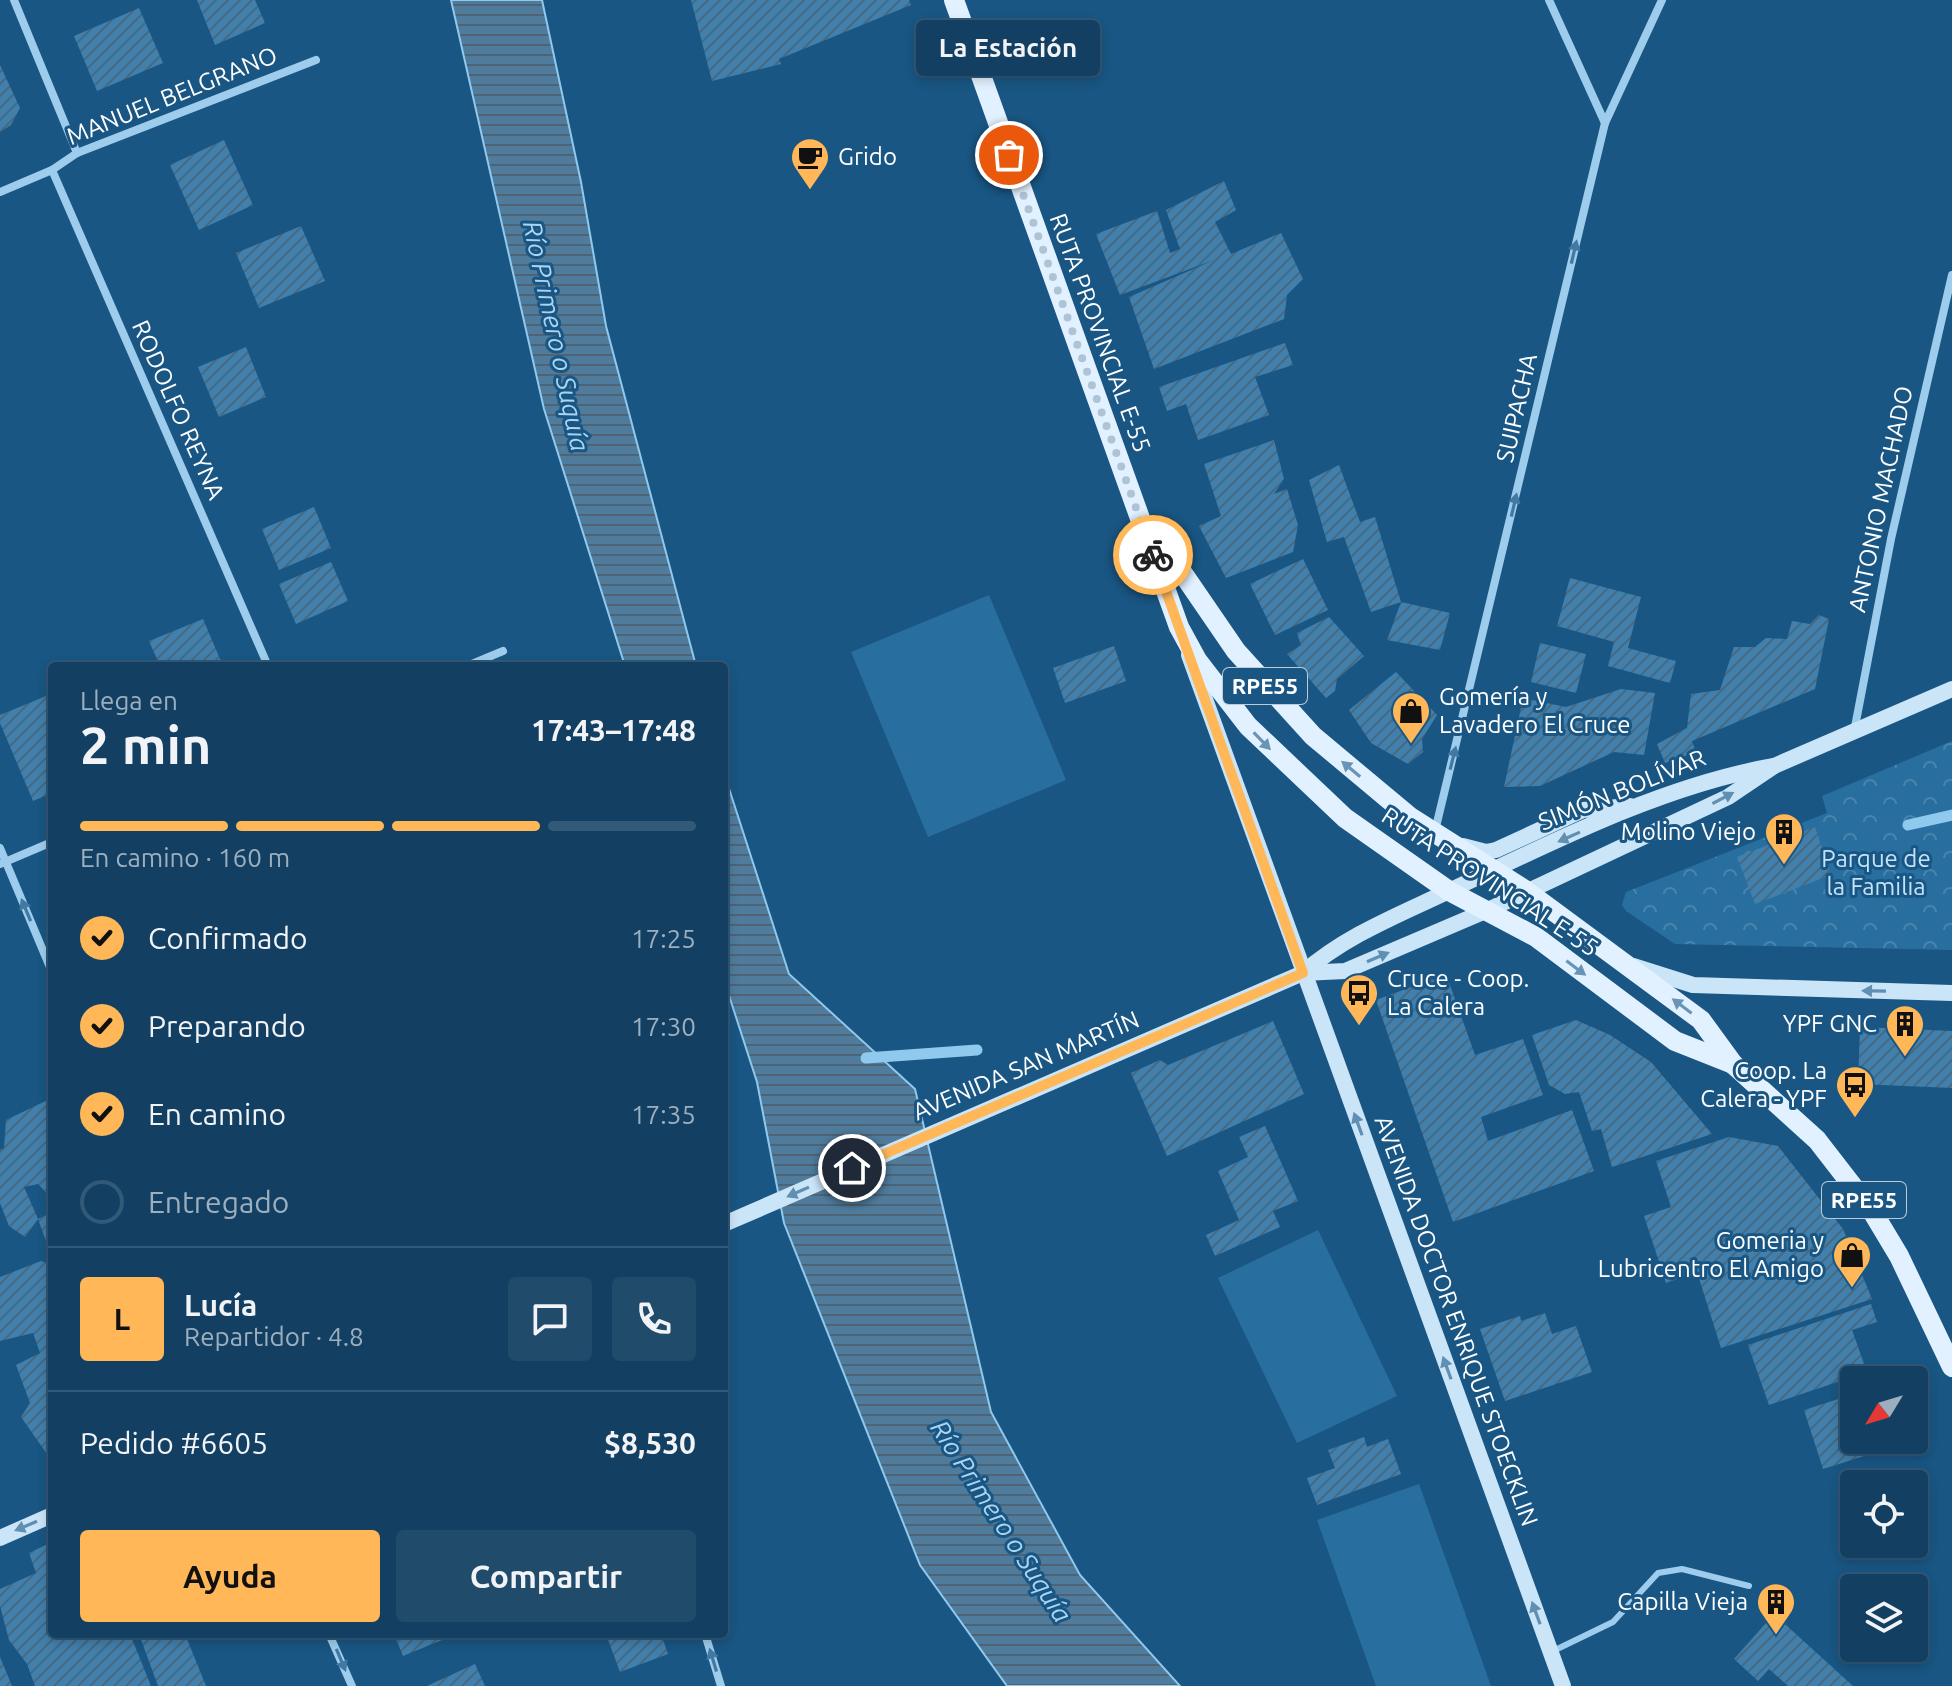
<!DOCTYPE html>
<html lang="es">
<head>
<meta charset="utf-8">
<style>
	body { margin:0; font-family:Ubuntu,sans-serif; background:#204b6b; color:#f1f3f6; height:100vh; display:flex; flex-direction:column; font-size:30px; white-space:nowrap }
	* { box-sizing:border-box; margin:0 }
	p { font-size:26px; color:#9dafbe }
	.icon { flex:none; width:44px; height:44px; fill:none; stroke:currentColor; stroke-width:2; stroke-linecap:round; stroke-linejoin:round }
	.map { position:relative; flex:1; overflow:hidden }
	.sheet { position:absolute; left:48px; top:662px; width:680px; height:976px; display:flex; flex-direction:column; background:#134062; border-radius:8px; box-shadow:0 4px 12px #0003,0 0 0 2px #325977 }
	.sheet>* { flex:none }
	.needle { width:52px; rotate:232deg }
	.buttons { position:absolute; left:1840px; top:1366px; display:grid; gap:16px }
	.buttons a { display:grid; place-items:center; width:88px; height:88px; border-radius:8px; background:#134062; box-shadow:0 4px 12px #0003,0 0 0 2px #325977; font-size:40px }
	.pin { position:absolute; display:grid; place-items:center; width:68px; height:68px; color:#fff; margin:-34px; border:4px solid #fff; border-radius:50%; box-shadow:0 2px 8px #0007 }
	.courier { position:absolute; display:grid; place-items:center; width:80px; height:80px; margin:-40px; border:6px solid #ffb758; border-radius:50%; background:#fff; color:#222; box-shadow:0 2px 10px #0007 }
	.bubble { position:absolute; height:56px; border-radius:8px; background:#134062; box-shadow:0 4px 12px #0003,0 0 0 2px #325977; font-size:26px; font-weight:700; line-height:56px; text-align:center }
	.overview em { font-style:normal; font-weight:700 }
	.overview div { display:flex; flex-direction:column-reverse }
	.overview { display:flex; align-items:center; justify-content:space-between; height:136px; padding:0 32px }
	h1 { font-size:52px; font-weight:700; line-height:60px }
	.bar { display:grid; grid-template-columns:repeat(4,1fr); gap:12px 8px; align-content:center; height:96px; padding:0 32px }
	.bar i { height:10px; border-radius:6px; background:#325977 }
	.bar .active { background:#ffb758 }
	.bar p { grid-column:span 4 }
	.line { display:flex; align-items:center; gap:20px; padding:0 32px; border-top:2px solid #325977 }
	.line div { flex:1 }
	.round { display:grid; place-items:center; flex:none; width:84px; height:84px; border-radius:8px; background:#204b6b }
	ol { padding:0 32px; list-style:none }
	li { display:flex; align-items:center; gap:24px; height:88px }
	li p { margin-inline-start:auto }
	li .icon { padding:8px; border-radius:50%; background:#ffb758; color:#111; stroke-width:4 }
	li:last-child { color:#9dafbe }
	li i { width:44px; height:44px; border:4px solid #325977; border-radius:50% }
	.action { display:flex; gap:16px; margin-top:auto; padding:16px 32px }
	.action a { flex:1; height:92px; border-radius:8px; background:#ffb758; color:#111; font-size:32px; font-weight:700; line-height:92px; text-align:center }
	.action a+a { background:#204b6b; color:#f1f3f6 }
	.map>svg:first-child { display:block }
</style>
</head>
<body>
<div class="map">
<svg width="1952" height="1686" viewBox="0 0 1952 1686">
	<defs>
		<pattern id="park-crowns" width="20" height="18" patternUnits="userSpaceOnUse" patternTransform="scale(2)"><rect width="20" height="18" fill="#286fa0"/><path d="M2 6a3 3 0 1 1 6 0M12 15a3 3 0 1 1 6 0" fill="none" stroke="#4885ae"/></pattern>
		<pattern id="water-rules" width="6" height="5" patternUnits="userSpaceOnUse" patternTransform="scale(2)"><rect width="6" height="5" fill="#4f7c9d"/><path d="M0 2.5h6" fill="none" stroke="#4e6474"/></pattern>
		<pattern id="building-hatch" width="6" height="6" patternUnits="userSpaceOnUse" patternTransform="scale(2)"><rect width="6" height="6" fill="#4180ad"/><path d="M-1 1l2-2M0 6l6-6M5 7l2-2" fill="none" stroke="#466981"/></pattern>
	</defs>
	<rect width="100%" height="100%" fill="#195683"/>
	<!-- grass -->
	<g fill="#286fa0">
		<polygon points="989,595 1066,780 928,837 851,652"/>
		<polygon points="1318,1230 1397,1396 1297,1443 1218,1278"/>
		<polygon points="1419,1484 1491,1686 1376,1686 1317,1520"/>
	</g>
	<!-- park -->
	<polygon fill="url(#park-crowns)" points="1952,741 1952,950 1675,944 1626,911 1622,905 1626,892 1827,813 1822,796"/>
	<!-- water -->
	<g fill="url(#water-rules)" stroke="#90c9ee" stroke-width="2">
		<polygon points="451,0 542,0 581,182 606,326 696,666 625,666 544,409"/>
		<polygon points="724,773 789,974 915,1089 991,1412 1080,1575 1180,1686 1007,1686 920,1565 784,1223 757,1082 724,980"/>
	</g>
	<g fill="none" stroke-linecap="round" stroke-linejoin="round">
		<!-- stream -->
		<g stroke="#90c9ee" stroke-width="11">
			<polyline points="1908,825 1952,815"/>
			<polyline points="866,1058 977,1050"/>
		</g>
	</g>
	<!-- building -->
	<g fill="url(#building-hatch)">
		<polygon points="197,0 255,0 265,23 215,45"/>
		<polygon points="691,0 909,0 911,5 779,59 781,64 712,81"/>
		<polygon points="139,8 163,63 97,91 74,36"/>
		<polygon points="0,65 20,108 11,125 0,132"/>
		<polygon points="224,140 253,205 199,230 170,165"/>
		<polygon points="1224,181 1236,210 1215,222 1231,254 1281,233 1303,279 1287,295 1284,319 1154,369 1129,297 1214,260 1120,295 1096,234 1157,211 1170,253 1180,249 1166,210"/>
		<polygon points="301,226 325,281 259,308 236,253"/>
		<polygon points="1285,343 1293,365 1255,377 1269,415 1198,440 1186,404 1167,411 1159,387"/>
		<polygon points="246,347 266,397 219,417 198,367"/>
		<polygon points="1274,440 1284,479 1274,494 1287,489 1298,525 1293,552 1226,578 1199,526 1221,516 1204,464"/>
		<polygon points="1339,465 1360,522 1375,517 1401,602 1371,612 1344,537 1327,542 1309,480"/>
		<polygon points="314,507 331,548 279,570 262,529"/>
		<polygon points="1303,559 1328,610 1275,635 1250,584"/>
		<polygon points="331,562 348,601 296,624 279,584"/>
		<polygon points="1570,578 1641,597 1628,648 1676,661 1670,683 1608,666 1614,642 1557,626"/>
		<polygon points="1401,602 1450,613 1440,650 1387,640"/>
		<polygon points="1819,615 1829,619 1815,689 1692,741 1696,752 1665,763 1657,744 1687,728 1691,694 1720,690 1734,647 1755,647 1766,638 1787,639 1792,621 1810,624"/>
		<polygon points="1329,617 1364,656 1337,679 1335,691 1326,698 1287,654 1301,645 1297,633"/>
		<polygon points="203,619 223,666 160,666 149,641"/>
		<polygon points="1540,643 1586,654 1576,693 1531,682"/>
		<polygon points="1114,646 1126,681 1065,703 1053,668"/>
		<polygon points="1396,672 1437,715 1422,739 1423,752 1408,764 1371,743 1349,710"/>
		<polygon points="1621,689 1655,693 1644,755 1614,752 1540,786 1504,787 1523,698 1566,707"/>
		<polygon points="51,694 52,793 33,801 0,723 0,715"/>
		<polygon points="1815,827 1831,875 1755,904 1737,857"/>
		<polygon points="1446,974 1475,1055 1523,1039 1543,1095 1481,1117 1488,1141 1572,1110 1594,1171 1453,1222 1376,1000"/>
		<polygon points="1576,1020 1610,1035 1651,1062 1712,1134 1612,1167 1601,1129 1592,1131 1579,1092 1565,1094 1549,1085 1532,1035"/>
		<polygon points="1273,1021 1304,1094 1167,1156 1131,1073 1160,1060 1168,1065"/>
		<polygon points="1860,1027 1952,1031 1952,1088 1858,1084"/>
		<polygon points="52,1098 52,1199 38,1184 24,1187 38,1219 25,1237 9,1226 0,1203 0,1150 4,1148 6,1120"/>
		<polygon points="1265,1126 1298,1201 1273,1211 1280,1227 1215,1256 1206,1235 1239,1220 1218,1171 1248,1157 1239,1137"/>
		<polygon points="1729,1137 1778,1146 1843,1229 1872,1299 1721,1348 1697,1272 1666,1283 1644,1216 1671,1207 1656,1161"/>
		<polygon points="52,1212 52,1245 48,1247 38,1219"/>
		<polygon points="41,1261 52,1265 52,1452 47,1454 21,1417 30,1403 16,1365 40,1353 33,1333 0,1341 0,1277"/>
		<polygon points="1871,1304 1877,1322 1852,1330 1867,1372 1769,1405 1748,1345"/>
		<polygon points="1545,1313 1552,1334 1576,1326 1592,1372 1505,1401 1480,1329 1520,1316 1521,1321"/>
		<polygon points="1854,1394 1854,1440 1876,1440 1880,1451 1823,1469 1804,1410"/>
		<polygon points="1364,1437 1367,1447 1388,1439 1401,1474 1317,1505 1307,1478 1335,1468 1328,1450"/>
		<polygon points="52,1542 52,1634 130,1634 151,1686 35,1686 27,1664 9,1640 0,1606 0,1589 36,1573 29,1553"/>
		<polygon points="1774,1614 1853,1686 1788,1686 1769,1669 1758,1681 1734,1659"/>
		<polygon points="139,1634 185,1634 206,1686 158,1686"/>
		<polygon points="394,1634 445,1634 447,1638 403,1656"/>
		<polygon points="606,1634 661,1634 668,1654 620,1672"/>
		<polygon points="0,1657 12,1686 0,1686"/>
		<polygon points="475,1664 485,1686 427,1686"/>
	</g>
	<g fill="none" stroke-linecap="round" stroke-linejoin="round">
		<!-- lane -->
		<polyline stroke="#9dccec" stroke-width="6" points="1551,1652 1613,1622 1658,1573 1682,1569 1749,1586"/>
		<!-- street -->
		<g stroke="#9dccec" stroke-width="8">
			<polyline points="14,0 77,153"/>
			<polyline points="1549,0 1605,123"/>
			<polyline points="52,170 268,666"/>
			<polyline points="0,192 52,170 77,153 316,60"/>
			<polyline points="467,666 503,651"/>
			<polyline points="1854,732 1891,539 1952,275"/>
			<polyline points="1435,831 1605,123 1662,0"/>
			<polyline points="0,848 52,972"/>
			<polyline points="0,864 52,842"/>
			<polyline points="329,1634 352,1686"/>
			<polyline points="705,1634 721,1686"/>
		</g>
		<!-- secondary -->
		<g stroke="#cae4f8" stroke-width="16">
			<polyline points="1189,655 1563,1686"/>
			<polyline points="1463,846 1486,852 1496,850 1583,810 1630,806"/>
			<polyline points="1633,966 1693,985 1952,993"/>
			<polyline points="1303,973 1345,971 1488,910 1728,797 1774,766 1952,689"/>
			<path d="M724 1224 1303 973C1346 935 1399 915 1451 890 1552 842 1664 785 1774 766"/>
			<polyline points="0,1538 52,1515"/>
		</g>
		<!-- primary -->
		<g stroke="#e2f1ff" stroke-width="20">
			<polyline points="954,0 1179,627 1197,660 1248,726 1345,818 1449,891 1536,937 1675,1041 1733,1064"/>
			<polyline points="1151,527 1236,651 1313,736 1410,817 1525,890 1701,1020 1733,1064 1817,1140 1872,1211 1899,1256 1952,1367"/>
		</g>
	</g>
	<!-- one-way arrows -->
	<defs><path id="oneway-solid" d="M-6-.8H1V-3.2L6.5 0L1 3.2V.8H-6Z" transform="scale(2)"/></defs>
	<g fill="#4179a2">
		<use href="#oneway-solid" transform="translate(1574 252) rotate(-77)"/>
		<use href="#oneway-solid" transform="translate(1514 505) rotate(-77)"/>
		<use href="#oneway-solid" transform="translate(1453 758) rotate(-76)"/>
		<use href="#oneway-solid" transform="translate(26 910) rotate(-113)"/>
		<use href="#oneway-solid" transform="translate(341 1660) rotate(67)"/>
		<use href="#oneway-solid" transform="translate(713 1660) rotate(-107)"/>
	</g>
	<g fill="#6994b5">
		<use href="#oneway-solid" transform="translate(1262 741) rotate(46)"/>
		<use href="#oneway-solid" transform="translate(1351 769) rotate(-140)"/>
		<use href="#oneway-solid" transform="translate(1576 968) rotate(37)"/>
		<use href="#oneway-solid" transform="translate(1682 1006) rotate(-143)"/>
	</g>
	<g fill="#608fb2">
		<use href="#oneway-solid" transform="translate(1723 798) rotate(-28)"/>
		<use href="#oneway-solid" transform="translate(1569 837) rotate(156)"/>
		<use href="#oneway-solid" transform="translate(1378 957) rotate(-23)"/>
		<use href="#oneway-solid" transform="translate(1874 991) rotate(-179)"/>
		<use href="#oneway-solid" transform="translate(1358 1124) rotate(-110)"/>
		<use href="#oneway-solid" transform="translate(798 1192) rotate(156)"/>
		<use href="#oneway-solid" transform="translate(1447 1368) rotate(-110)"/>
		<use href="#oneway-solid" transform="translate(26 1526) rotate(157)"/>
		<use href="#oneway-solid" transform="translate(1536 1613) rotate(-110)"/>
	</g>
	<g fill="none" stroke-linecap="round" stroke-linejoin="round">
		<!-- done -->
		<polyline stroke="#aec4d4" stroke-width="8" stroke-dasharray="0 14.4" points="1009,155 1153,555"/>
		<!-- route -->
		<polyline stroke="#ffb758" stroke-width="10" points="852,1168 1303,973 1153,555"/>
	</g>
	<!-- icons -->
	<defs>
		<symbol id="cafe-pin" viewBox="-11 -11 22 30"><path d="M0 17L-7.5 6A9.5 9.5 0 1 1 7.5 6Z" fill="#ffb758" stroke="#195683"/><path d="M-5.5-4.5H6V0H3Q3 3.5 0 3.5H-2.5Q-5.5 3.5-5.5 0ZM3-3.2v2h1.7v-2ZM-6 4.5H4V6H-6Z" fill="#111"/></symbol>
		<symbol id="shop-pin" viewBox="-11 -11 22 30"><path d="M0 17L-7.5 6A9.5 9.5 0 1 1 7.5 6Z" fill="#ffb758" stroke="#195683"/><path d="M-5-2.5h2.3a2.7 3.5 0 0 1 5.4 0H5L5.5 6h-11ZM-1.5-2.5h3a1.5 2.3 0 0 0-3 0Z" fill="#111"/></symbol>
		<symbol id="building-pin" viewBox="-11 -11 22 30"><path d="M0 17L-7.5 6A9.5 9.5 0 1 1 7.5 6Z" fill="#ffb758" stroke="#195683"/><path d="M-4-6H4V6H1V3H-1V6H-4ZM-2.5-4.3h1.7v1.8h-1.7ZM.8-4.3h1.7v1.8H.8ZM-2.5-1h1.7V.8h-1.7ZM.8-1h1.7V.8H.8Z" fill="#111"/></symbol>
		<symbol id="bus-pin" viewBox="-11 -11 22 30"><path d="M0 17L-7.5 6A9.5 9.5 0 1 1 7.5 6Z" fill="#ffb758" stroke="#195683"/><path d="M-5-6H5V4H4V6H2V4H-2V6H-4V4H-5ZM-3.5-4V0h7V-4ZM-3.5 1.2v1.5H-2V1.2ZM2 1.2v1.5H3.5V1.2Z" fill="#111"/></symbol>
	</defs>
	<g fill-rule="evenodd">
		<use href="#cafe-pin" x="788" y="135" width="44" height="60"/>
		<use href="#shop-pin" x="1389" y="689" width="44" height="60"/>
		<use href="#building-pin" x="1762" y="810" width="44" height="60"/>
		<use href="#bus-pin" x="1337" y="971" width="44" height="60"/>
		<use href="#building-pin" x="1883" y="1002" width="44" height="60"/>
		<use href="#bus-pin" x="1833" y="1063" width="44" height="60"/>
		<use href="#shop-pin" x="1830" y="1233" width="44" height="60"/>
		<use href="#building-pin" x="1754" y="1580" width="44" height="60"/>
	</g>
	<g text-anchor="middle" stroke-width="6" stroke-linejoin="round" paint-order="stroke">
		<!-- shield labels -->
		<g fill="#195683" stroke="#baccda" stroke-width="2">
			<rect x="1223" y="668" width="84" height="36" rx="6"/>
			<rect x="1822" y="1182" width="84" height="36" rx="6"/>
		</g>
		<g font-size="22" font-weight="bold" fill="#fff">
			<text x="1265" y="694">RPE55</text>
			<text x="1864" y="1208">RPE55</text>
		</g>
		<!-- street labels -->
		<g font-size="24" fill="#fff" stroke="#195683">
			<text transform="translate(172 96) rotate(-22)" y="8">MANUEL BELGRANO</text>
			<text transform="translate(1100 333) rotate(70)" y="8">RUTA PROVINCIAL E-55</text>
			<text transform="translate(1517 408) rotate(-77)" y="8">SUIPACHA</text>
			<text transform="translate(178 410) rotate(66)" y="8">RODOLFO REYNA</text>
			<text transform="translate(1881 499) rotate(-78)" y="8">ANTONIO MACHADO</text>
			<text transform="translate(1622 790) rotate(-22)" y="8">SIMÓN BOLÍVAR</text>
			<text transform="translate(1490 882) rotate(33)" y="8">RUTA PROVINCIAL E-55</text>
			<text transform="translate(1026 1066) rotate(-23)" y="8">AVENIDA SAN MARTÍN</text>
			<text transform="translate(1456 1321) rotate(70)" y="8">AVENIDA DOCTOR ENRIQUE STOECKLIN</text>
		</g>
		<!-- poi labels -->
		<g font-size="24" fill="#fff" stroke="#195683" text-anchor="end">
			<text x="838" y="165" text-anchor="start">Grido</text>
			<text x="1439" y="705" text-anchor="start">Gomería y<tspan x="1439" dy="28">Lavadero El Cruce</tspan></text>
			<text x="1756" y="840">Molino Viejo</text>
			<text x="1387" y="987" text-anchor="start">Cruce - Coop.<tspan x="1387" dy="28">La Calera</tspan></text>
			<text x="1877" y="1032">YPF GNC</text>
			<text x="1827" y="1079">Coop. La<tspan x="1827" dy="28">Calera - YPF</tspan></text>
			<text x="1824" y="1249">Gomeria y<tspan x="1824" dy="28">Lubricentro El Amigo</tspan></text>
			<text x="1748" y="1610">Capilla Vieja</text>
		</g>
		<!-- park labels -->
		<g font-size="24" fill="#c2e3f9" stroke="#195683">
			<text x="1876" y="867">Parque de<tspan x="1876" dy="28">la Familia</tspan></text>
		</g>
		<!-- water labels -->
		<g font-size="26" font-style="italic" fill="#a9d5f3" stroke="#195683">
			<text transform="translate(556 336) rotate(78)" y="9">Río Primero o Suquía</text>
			<text transform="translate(1001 1521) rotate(57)" y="9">Río Primero o Suquía</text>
		</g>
	</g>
</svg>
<div class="buttons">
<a><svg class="needle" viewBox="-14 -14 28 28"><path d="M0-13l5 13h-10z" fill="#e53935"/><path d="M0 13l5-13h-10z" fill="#9dafbe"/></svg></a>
<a><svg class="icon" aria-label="locate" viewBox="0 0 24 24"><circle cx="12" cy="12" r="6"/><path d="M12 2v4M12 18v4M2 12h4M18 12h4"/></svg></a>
<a><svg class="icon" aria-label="layers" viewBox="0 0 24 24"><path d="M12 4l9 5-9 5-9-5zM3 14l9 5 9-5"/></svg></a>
</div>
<div class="pin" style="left:1009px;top:155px;background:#ea580c"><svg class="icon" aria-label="bag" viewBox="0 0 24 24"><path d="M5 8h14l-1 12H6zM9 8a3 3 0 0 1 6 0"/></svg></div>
<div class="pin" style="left:852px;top:1168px;background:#1f2937"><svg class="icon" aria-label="home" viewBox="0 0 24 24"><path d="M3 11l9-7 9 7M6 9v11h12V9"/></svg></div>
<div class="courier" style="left:1153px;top:555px"><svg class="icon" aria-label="bike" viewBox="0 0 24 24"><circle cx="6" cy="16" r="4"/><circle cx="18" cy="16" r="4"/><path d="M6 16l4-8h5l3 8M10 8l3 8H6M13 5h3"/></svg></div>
<div class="bubble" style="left:916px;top:20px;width:184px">La Estación</div>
<section class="sheet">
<div class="overview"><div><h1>2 min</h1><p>Llega en</p></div><em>17:43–17:48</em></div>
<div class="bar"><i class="active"></i><i class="active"></i><i class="active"></i><i></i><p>En camino · 160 m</p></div>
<ol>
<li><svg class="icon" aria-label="check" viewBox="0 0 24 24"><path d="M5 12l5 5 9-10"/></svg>Confirmado<p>17:25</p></li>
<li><svg class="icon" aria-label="check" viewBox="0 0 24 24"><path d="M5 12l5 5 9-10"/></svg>Preparando<p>17:30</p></li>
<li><svg class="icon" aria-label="check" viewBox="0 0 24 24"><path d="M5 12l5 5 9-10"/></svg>En camino<p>17:35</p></li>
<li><i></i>Entregado</li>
</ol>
<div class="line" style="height:144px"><b class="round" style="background:#ffb758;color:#111">L</b><div><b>Lucía</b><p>Repartidor · 4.8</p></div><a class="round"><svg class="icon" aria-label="chat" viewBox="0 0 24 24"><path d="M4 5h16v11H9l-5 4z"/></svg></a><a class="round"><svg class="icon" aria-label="phone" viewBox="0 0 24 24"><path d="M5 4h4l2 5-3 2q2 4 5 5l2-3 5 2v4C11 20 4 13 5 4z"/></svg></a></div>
<div class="line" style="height:104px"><div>Pedido #6605</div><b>$8,530</b></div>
<div class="action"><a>Ayuda</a><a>Compartir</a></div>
</section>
</div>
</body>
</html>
